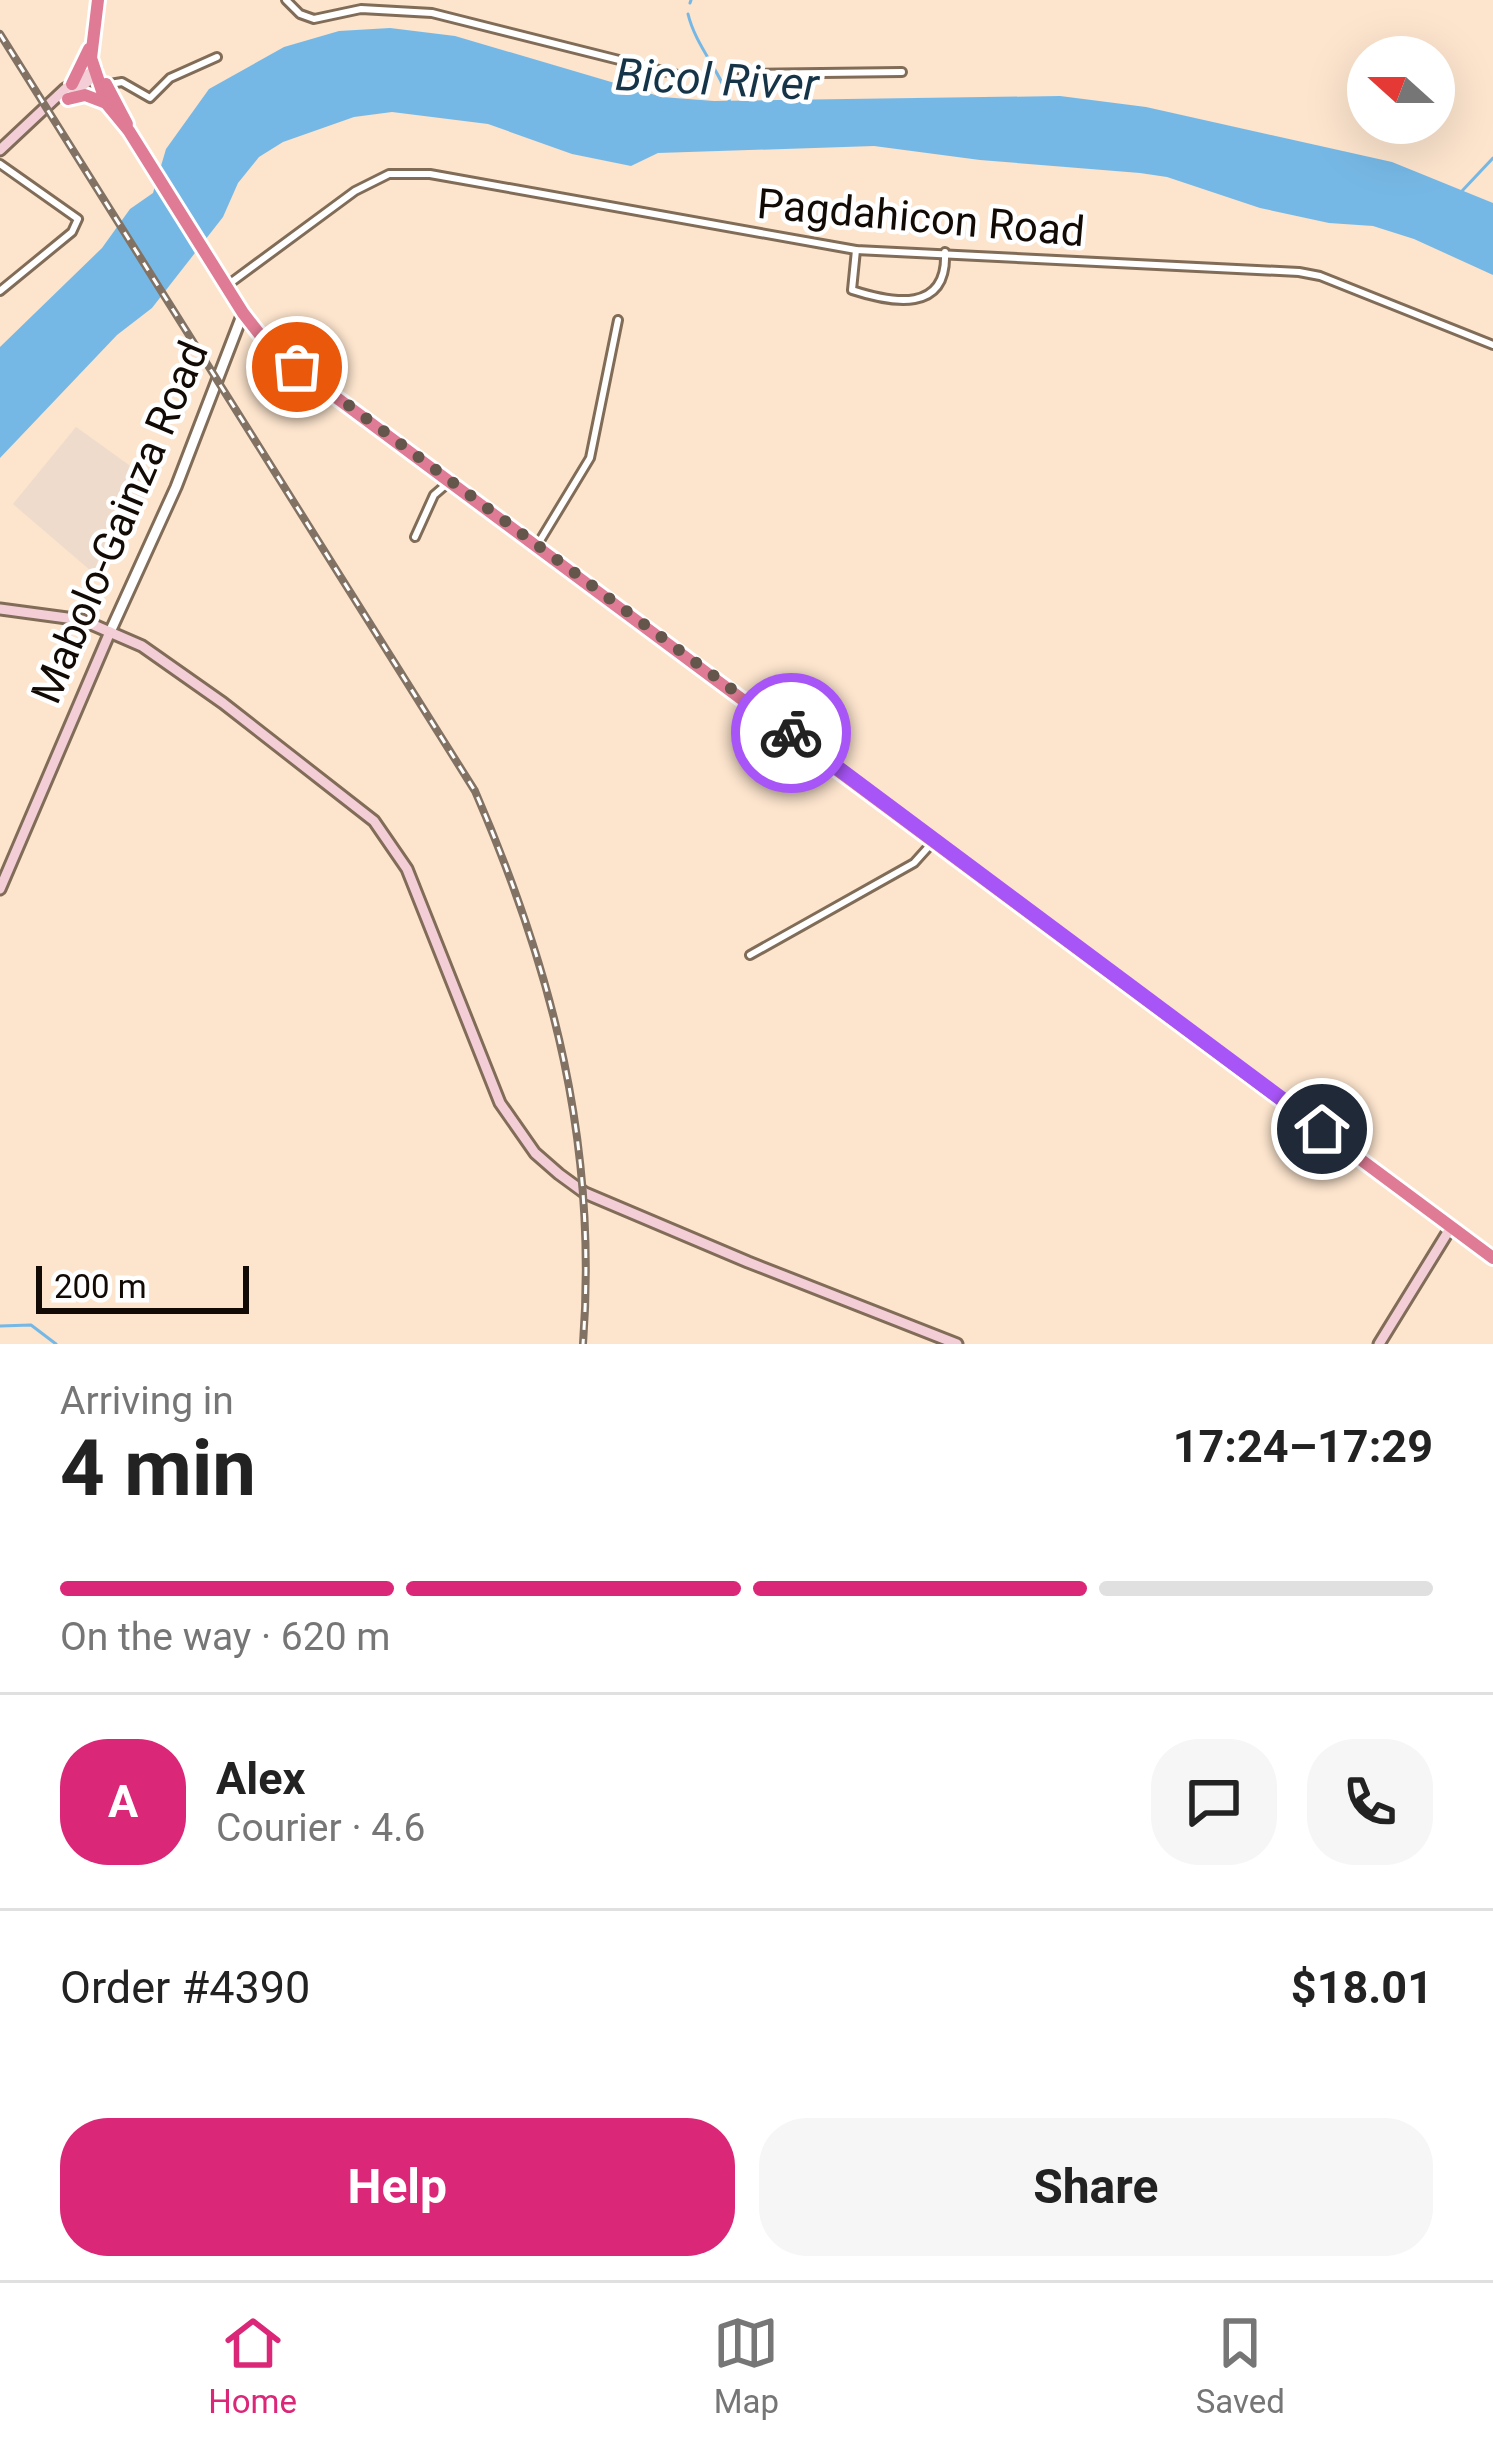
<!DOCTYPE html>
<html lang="en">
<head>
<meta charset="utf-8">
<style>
	body { margin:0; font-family:Roboto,sans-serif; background:#f6f6f6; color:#222; height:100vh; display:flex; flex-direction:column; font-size:45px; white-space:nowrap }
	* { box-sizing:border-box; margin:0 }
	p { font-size:39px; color:#767676 }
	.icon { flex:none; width:66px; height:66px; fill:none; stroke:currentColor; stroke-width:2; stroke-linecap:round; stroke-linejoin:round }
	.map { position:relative; height:1344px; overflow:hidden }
	.panel { display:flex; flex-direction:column; background:#fff; flex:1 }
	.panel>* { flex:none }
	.needle { width:78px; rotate:291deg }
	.fabs { position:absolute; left:1347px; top:36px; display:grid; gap:24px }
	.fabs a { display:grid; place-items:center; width:108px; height:108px; border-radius:50%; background:#fff; box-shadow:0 12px 48px #0002; font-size:60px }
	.scale { position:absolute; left:36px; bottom:30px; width:213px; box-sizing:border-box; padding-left:12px; border:6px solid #120a04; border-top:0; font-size:33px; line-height:42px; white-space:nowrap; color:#120a04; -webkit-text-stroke:9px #fff; paint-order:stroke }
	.pin { position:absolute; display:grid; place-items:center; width:102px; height:102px; color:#fff; margin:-51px; border:6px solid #fff; border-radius:50%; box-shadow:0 3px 12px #0007 }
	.courier { position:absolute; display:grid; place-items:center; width:120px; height:120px; margin:-60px; border:9px solid #a855f7; border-radius:50%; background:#fff; color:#222; box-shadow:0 3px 15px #0007 }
	.overview em { font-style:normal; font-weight:700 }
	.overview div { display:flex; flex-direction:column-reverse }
	.overview { display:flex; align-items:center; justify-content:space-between; height:204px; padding:0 60px }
	h1 { font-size:78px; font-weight:700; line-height:90px }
	.bar { display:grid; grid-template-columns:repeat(4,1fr); gap:18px 12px; align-content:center; height:144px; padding:0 60px }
	.bar i { height:15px; border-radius:9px; background:#e0e0e0 }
	.bar .on { background:#db2777 }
	.bar p { grid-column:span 4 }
	.line { display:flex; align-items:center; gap:30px; padding:0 60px; border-top:3px solid #e0e0e0 }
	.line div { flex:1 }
	.round { display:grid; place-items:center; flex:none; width:126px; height:126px; border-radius:48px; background:#f6f6f6 }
	.button { display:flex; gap:24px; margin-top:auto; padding:24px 60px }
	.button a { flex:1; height:138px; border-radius:48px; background:#db2777; color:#fff; font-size:48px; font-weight:700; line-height:138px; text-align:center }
	.button a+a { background:#f6f6f6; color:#222 }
	.menu { display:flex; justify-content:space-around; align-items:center; height:168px; border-top:3px solid #e0e0e0; background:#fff; font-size:33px; color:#767676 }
	.menu a { display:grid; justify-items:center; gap:6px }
	.menu .on { color:#db2777 }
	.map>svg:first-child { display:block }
</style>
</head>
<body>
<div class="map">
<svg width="1493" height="1344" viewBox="0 0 1493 1344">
	<rect width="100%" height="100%" fill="#fce4cd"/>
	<!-- education -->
	<polygon fill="#eedbcb" points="76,427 154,483 97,576 13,504"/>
	<!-- water -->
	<polygon fill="#76b8e5" points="390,28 455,36 662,97 714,101 1060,96 1146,107 1392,162 1493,203 1493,275 1414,239 1373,226 1329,223 1260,208 1167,177 1140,173 980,160 874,146 658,153 631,166 572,154 488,124 392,112 354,117 283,142 259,157 238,183 223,217 152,308 117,335 0,458 0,347 102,248 130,209 153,193 166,149 209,89 284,47 339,31"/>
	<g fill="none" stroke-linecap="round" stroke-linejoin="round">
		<!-- stream -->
		<g stroke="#76b8e5" stroke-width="3">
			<polyline points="690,3 691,0"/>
			<path d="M688 14C696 47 721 71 730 103"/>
			<polyline points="1462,191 1493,158"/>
			<polyline points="0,1326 31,1325 56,1344"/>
		</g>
		<defs>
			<g id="minor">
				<polyline points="286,0 300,14 314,19 361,9 432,13 675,74"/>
				<polyline points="742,74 902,72"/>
				<polyline points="110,84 122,82 150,98 170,78 217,57"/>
				<polyline points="0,164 78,219 72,232 0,291"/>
				<path d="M856 250 852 290C892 303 948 314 945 252"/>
				<polyline points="229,284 355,191 389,174 430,174 856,250 1299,272 1320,276 1493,345"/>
				<polyline points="415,537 434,495 448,483"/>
				<polyline points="538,544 590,458 618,320"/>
				<polyline points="750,955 914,863 932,843"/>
			</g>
			<polyline id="tertiary" points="110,632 176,487 243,313"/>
			<g id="secondary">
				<polyline points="68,99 96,74"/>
				<polyline points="0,150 65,89 96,69"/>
				<polyline points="0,609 82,620 142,646 223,703 374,821 407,869 500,1103 535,1153 559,1174 585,1193 748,1262 957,1344"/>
				<polyline points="0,889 110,632"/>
				<polyline points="1379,1344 1451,1227"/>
			</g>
			<g id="trunk">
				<polyline points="98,0 91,58 106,103 129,131 243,313 271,349 1493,1258"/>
				<polyline points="72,84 89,49"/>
				<polyline points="106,84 127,124"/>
				<polyline points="68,99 85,95 106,103"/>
			</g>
		</defs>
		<!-- minor casing -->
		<use href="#minor" stroke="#816c58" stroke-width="12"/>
		<!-- tertiary casing -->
		<use href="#tertiary" stroke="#816c58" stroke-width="15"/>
		<!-- secondary casing -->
		<use href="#secondary" stroke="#816c58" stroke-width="15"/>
		<!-- trunk casing -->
		<use href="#trunk" stroke="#fff" stroke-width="18"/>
		<!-- minor -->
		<use href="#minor" stroke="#fff" stroke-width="6"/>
		<!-- tertiary -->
		<use href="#tertiary" stroke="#fff" stroke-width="9"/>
		<!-- secondary -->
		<use href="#secondary" stroke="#f3ced7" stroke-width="9"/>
		<!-- trunk -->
		<use href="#trunk" stroke="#df7b94" stroke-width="12"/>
		<defs>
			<path id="rail" d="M0 34 475 791C553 972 598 1145 583 1344"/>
		</defs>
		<!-- rail casing -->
		<use href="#rail" stroke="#827264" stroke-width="8"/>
		<!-- rail -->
		<use href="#rail" stroke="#fff" stroke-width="3" stroke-dasharray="9" stroke-linecap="butt"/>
	</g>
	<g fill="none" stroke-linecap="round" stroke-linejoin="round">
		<!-- done -->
		<polyline stroke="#64564a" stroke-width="12" stroke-dasharray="0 21.6" points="297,367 791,733"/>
		<!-- route -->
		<polyline stroke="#a855f7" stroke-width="15" points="791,733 1322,1129"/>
	</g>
	<g text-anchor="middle" stroke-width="9" stroke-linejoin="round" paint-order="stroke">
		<!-- street labels -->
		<g font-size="42" fill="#120a04" stroke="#fff">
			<text transform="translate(921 217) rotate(5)" y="15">Pagdahicon Road</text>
			<text transform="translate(119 522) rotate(-67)" y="15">Mabolo-Gainza Road</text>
		</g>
		<!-- water labels -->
		<g font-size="45" font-style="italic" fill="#163447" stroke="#fff">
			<text transform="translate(717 79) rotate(3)" y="16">Bicol River</text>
		</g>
	</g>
</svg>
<div class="fabs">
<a><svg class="needle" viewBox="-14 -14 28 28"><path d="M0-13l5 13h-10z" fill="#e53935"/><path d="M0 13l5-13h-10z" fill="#767676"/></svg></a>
</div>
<div class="scale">200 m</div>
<div class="pin" style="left:297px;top:367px;background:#ea580c"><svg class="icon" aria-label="bag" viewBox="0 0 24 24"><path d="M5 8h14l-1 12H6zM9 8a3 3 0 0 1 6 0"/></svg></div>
<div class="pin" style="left:1322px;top:1129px;background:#1f2937"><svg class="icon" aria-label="home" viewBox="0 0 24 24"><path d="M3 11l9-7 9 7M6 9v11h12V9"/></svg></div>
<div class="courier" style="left:791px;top:733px"><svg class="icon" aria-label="bike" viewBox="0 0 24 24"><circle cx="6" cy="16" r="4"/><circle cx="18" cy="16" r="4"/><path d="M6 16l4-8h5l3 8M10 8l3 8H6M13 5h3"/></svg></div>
</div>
<section class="panel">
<div class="overview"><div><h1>4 min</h1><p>Arriving in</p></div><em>17:24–17:29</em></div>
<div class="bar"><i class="on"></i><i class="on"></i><i class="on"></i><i></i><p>On the way · 620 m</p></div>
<div class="line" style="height:216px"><b class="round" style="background:#db2777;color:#fff">A</b><div><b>Alex</b><p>Courier · 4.6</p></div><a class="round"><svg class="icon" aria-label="chat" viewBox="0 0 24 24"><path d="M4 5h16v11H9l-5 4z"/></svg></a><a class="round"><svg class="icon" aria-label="phone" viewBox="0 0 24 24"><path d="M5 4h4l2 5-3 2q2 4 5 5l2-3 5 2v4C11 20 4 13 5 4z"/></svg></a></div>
<div class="line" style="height:156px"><div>Order #4390</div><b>$18.01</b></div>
<div class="button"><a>Help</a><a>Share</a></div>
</section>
<nav class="menu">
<a class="on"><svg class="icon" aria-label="home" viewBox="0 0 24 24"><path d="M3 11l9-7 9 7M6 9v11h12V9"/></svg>Home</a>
<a><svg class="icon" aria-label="map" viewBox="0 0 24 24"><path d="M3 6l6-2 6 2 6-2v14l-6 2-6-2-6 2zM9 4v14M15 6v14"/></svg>Map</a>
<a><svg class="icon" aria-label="saved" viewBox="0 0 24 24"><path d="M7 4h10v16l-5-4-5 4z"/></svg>Saved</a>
</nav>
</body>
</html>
